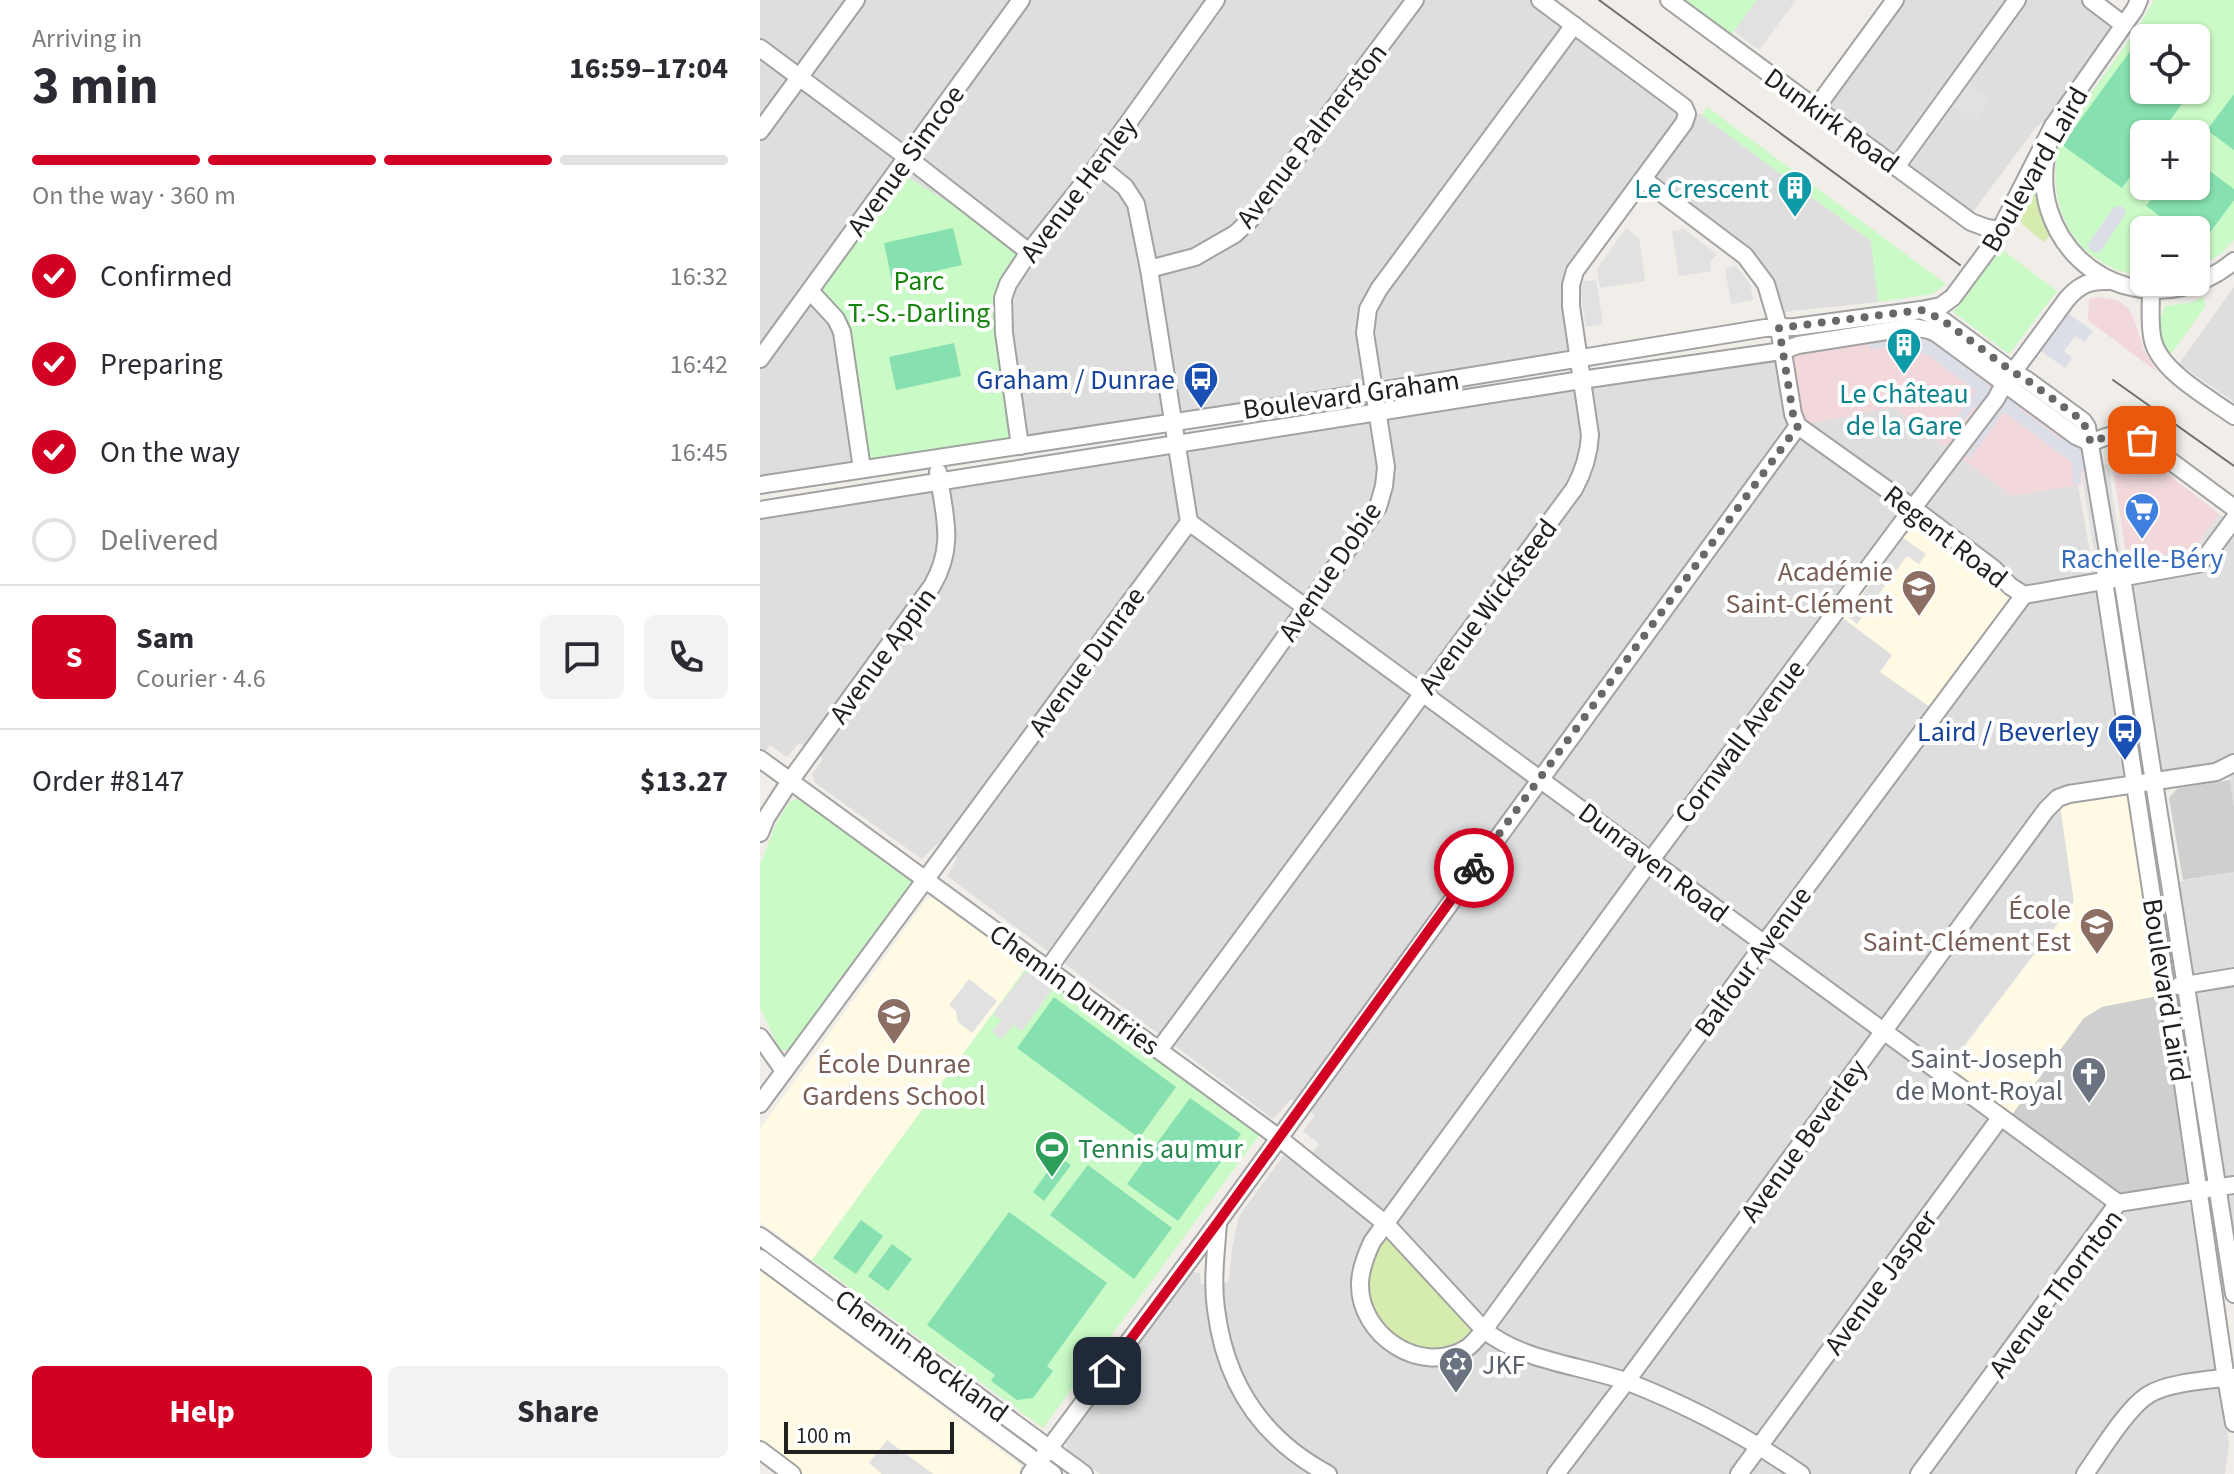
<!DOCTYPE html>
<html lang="en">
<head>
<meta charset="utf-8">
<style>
	body { margin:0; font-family:"Source Sans 3",sans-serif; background:#f2f2f3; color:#2b2b33; height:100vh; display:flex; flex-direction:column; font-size:30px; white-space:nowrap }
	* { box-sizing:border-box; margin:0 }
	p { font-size:26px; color:#7c7c81 }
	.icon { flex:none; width:44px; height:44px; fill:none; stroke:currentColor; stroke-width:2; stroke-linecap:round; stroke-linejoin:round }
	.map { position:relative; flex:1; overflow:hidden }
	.sheet { display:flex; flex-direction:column; background:#fff; width:760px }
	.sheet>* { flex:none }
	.buttons { position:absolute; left:1370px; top:24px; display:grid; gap:16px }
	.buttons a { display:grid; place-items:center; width:80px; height:80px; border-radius:12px; background:#fff; box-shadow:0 2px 6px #0004; font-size:40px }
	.scale { position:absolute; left:24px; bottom:20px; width:170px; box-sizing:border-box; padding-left:8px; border:4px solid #212121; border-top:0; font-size:22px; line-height:28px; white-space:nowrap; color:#212121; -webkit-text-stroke:6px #fff; paint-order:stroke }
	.pin { position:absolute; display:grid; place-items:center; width:68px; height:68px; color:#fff; margin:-34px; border-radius:16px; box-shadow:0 4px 12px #0006 }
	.courier { position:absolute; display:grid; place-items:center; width:80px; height:80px; margin:-40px; border:6px solid #d20022; border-radius:50%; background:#fff; color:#222; box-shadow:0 2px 10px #0007 }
	.headline em { font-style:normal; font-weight:700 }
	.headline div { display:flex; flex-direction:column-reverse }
	.headline { display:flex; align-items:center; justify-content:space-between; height:136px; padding:0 32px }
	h1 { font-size:52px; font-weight:700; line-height:60px }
	.bar { display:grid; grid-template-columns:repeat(4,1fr); gap:12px 8px; align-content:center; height:96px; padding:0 32px }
	.bar i { height:10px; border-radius:6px; background:#e1e1e2 }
	.bar .on { background:#d20022 }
	.bar p { grid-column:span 4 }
	.line { display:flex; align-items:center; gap:20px; padding:0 32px; border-top:2px solid #e1e1e2 }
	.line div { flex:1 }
	.round { display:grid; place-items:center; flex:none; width:84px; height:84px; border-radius:12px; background:#f2f2f3 }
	ol { padding:0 32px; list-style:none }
	li { display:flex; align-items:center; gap:24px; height:88px }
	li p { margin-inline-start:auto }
	li .icon { padding:8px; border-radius:50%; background:#d20022; color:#fff; stroke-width:4 }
	li:last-child { color:#7c7c81 }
	li i { width:44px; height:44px; border:4px solid #e1e1e2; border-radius:50% }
	.action { display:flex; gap:16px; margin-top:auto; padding:16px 32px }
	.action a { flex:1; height:92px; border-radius:12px; background:#d20022; color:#fff; font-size:32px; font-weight:700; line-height:92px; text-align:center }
	.action a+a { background:#f2f2f3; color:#2b2b33 }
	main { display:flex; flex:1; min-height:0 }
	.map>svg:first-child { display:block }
</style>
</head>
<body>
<main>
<section class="sheet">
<div class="headline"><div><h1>3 min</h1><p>Arriving in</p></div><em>16:59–17:04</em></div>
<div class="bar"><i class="on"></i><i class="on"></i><i class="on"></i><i></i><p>On the way · 360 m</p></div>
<ol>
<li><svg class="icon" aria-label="check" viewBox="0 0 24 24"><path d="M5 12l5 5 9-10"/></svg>Confirmed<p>16:32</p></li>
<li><svg class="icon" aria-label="check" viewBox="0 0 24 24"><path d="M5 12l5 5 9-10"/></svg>Preparing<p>16:42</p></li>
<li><svg class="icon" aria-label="check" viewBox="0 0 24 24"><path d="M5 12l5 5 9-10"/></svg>On the way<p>16:45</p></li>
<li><i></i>Delivered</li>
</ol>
<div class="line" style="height:144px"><b class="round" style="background:#d20022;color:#fff">S</b><div><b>Sam</b><p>Courier · 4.6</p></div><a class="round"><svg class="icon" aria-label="chat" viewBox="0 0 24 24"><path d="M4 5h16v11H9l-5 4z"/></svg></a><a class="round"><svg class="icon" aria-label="phone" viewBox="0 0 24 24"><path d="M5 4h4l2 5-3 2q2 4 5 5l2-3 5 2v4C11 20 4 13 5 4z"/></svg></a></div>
<div class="line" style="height:104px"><div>Order #8147</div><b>$13.27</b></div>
<div class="action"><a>Help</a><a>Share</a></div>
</section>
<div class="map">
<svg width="1474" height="1474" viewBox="0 0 1474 1474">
	<rect width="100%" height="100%" fill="#f1ede8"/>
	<!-- residential -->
	<g fill="#dfdede">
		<polygon points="0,0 780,0 924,107 942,115 1111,241 1118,302 1022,312 994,270 883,182 815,271 818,360 0,485"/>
		<polygon points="1145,0 1331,0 1364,25 1290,117 1277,126 1212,213 1067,106"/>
		<polygon points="1474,287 1474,402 1419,364"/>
		<polygon points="1022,351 1133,407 1251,495 1318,485 1332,564 1344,581 1375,783 1299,798 1314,902 1195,1057 1241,1117 1424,1193 1433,1214 1464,1366 1462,1398 1469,1444 1465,1474 340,1474 307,1450 306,1443 432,1272 440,1273 441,1284 469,1282 472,1248 479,1216 526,1152 542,1165 559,1144 543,1131 555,1115 531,1099 513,1119 187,876 197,858 178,843 162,859 55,783 52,774 63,759 39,743 27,757 10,745 0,759 0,509"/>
		<polygon points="1474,519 1474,807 1468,767 1394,780 1362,577 1428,567"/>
		<polygon points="1474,872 1474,1294 1410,883"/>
	</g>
	<!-- commercial -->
	<g fill="#f2d8db">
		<polygon points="1338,297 1357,300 1368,308 1374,319 1383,348 1397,372 1328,320 1329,299"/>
		<polygon points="1152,328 1174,335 1322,445 1328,468 1321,475 1322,485 1252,496 1133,407 1038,426 1022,351"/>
		<polygon points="1366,444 1372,446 1459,514 1433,550 1367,560 1350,450"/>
	</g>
	<!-- education -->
	<g fill="#fffae3">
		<polygon points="1152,523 1252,594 1242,611 1170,707 1120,672 1132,655 1076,613"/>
		<polygon points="1375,783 1406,988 1398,996 1342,1007 1324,1018 1253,1113 1245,1111 1188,1069 1314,902 1299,798"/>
		<polygon points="173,897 180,898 269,964 52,1260 0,1222 0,1129 166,900"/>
		<polygon points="0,1270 260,1465 261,1471 259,1474 43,1474 0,1442"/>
	</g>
	<!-- religious -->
	<g fill="#cfcfcf">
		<polygon points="1470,780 1474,807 1474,872 1423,880 1409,798 1418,788"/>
		<polygon points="1406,988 1437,1191 1358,1203 1245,1124 1324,1018 1342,1007 1398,996"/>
	</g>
	<!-- grass -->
	<g fill="#d6ebae">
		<polygon points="1273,185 1277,188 1292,233 1284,242 1263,225 1257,213"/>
		<polygon points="626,1224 724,1330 709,1347 662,1356 609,1319 604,1261"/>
		<polygon points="0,1243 275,1448 274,1449 0,1251"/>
	</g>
	<!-- park -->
	<g fill="#cafac6" fill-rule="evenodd">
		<polygon points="920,0 997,0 970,37"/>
		<path d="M1394 0H1474V240L1462 253 1436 269V230H1384V277C1311 265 1284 205 1300 137L1377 29ZM1384 38H1436V90H1384ZM1384 134H1436V186H1384Z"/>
		<polygon points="947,107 1186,284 1172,294 1118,302 1111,241 942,115"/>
		<polygon points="146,176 269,252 248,284 260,446 102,469 82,332 51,292"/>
		<polygon points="1241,249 1297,291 1249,354 1193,312"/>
		<path d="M1443 297 1445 307 1411 354C1399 341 1396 321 1406 306L1433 302Z"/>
		<polygon points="40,798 149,876 153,882 152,889 33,1048 23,1051 18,1046 0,1007 0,865 15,826 29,802"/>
		<polygon points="269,964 500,1134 283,1428 52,1260"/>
	</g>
	<!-- pitch -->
	<g fill="#86e0af">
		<polygon points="1371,50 1384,60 1384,90 1427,90 1430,93 1400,134 1384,134 1384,157 1362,188 1302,145"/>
		<polygon points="1474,94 1474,150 1447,130"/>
		<polygon points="1436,161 1474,189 1474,200 1440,246 1436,242 1436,230 1419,230 1386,206 1401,186 1436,186"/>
		<polygon points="193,228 202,265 132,281 124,243"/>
		<polygon points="194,343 201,376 136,390 129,357"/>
		<polygon points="294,997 416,1087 379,1138 257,1048"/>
		<polygon points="430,1098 481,1134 418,1221 367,1184"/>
		<polygon points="299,1156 311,1165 284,1201 273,1192"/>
		<polygon points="328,1165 412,1228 374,1279 290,1215"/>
		<polygon points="249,1212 347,1283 287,1366 293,1371 273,1398 257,1400 231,1381 235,1375 167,1325"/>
		<polygon points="101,1220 123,1236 96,1274 73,1258"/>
		<polygon points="132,1244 152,1259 128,1291 108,1276"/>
	</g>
	<!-- parking -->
	<g fill="#e1e1e1">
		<polygon points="997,0 1036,0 999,50 974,31"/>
		<polygon points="1209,82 1232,99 1215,122 1192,105"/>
		<polygon points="866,228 879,238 885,281 840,288 837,269"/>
		<polygon points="924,229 957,254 950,261 951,271 919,276 912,231"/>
		<polygon points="976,266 990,284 993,300 971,304 965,268"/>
		<polygon points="836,280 843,324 826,327 819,282"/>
		<polygon points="1348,464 1361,553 1335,558 1322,476 1338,465"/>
		<polygon points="1459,514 1468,520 1438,558 1378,570 1376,559 1433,550"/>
		<polygon points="1143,538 1166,554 1159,564 1147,556 1097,624 1087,616"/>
		<polygon points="266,971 292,990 262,1031 253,1025 242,1039 232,1032 241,1020 233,1014"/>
		<polygon points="209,979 237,1001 212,1033 198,1022 196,1011 189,1005"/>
		<polygon points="127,1440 173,1474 122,1474 109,1463"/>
	</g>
	<!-- plaza -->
	<g fill="#dcdee7">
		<polygon points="1361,206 1366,211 1365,215 1339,253 1331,251 1327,245 1354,207"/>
		<polygon points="1309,314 1333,331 1325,342 1315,336 1304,351 1312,358 1305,368 1281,351"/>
		<polygon points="1150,333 1167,336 1185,346 1202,365 1226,383 1230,389 1230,395 1224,405 1214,407 1200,426 1194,421 1216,391 1168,355 1166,356 1154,348 1153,343 1126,349 1125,347 1110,349 1109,344 1135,340"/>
		<polygon points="1248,398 1253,398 1258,403 1259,408 1301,439 1311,439 1320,447 1326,465 1320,475 1321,484 1314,485 1311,462 1246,413 1242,414 1210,459 1206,456"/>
	</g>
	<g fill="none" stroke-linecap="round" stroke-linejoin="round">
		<defs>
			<g id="minor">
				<polyline points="909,0 1211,222 1227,228 1241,230"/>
				<polyline points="1331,0 1364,25"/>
				<polyline points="0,48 148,158 269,252"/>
				<polyline points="1056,108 1135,0"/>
				<path d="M1293 126C1285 154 1280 181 1289 210 1315 291 1410 315 1474 261"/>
				<polyline points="0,131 96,0"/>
				<polyline points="1136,167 1257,0"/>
				<polyline points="883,179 985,256 1006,284 1019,328 1033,414 1038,426 1153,508 1234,569 1250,586 1264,595 1438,564 1448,554 1474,519"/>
				<polyline points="1236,238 1293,126 1375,9 1379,0"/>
				<polyline points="389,269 435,257 475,234 490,220 655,0"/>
				<path d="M1391 291C1391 307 1389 325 1393 341 1401 372 1449 398 1474 416"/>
				<polyline points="51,292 76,319 82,332 102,469"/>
				<path d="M1307 299C1319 285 1330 280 1348 281"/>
				<polyline points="1161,310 1181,319 1253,372 1267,380 1323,421 1327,427 1349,557 1344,581 1406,988 1423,1084 1464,1366 1474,1423"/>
				<polyline points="0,359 261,0"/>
				<path d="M1331 443C1350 434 1363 430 1382 440L1474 508"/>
				<polyline points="260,446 244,333 243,298 248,284 269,252 338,165 456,0"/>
				<polyline points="0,485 614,392 1005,328 1035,327 1161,310 1181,306 1193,297"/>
				<polyline points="0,510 821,380 1022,351 1038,345 1152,327 1169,330 1176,333 1316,436 1331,443"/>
				<polyline points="429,522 1358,1203"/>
				<polyline points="1357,570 1362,577 1474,1294"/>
				<path d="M1264 595 1004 944 724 1330C719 1336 713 1344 707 1348 661 1377 599 1335 600 1284 600 1270 606 1255 612 1242L891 860 1153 508 1236 399 1244 384 1268 352"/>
				<path d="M0 759 519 1138 626 1224 724 1330C764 1362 821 1365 868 1382 929 1406 988 1437 1041 1474"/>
				<path d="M0 833 6 818 30 781 172 586C196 545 184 515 178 472"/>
				<polyline points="288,969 618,507 624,486 626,467 605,333 608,309 619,289 814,25"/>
				<polyline points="1419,986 1474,977"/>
				<polyline points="0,1037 24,1071"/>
				<path d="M399 1050 814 489C824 471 829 455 830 435L811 306V285L815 271 924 123 927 114 924 107 780 0"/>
				<polyline points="0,1104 429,522 389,269 376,204 365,187 338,165"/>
				<path d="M458 1223C456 1252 452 1281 456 1309 465 1383 502 1439 568 1474"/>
				<polyline points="0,1236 324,1474"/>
				<polyline points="0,1258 293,1474"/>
				<polyline points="0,1450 32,1474"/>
				<polyline points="270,1474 458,1222 1038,426"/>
				<polyline points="796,1474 866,1382 1286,810 1298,798 1309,794 1456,772 1474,763"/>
				<polyline points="979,1474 1240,1118"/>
				<polyline points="1159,1474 1358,1203 1474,1185"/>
				<path d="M1325 1474C1340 1453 1367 1408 1388 1395 1408 1382 1450 1380 1474 1377"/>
			</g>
		</defs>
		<!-- minor casing -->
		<use href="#minor" stroke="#a2a2a2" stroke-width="20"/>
		<!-- minor -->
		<use href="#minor" stroke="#fff" stroke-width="16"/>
		<!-- tram -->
		<g stroke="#6f6f6f" stroke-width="2">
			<polyline points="839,0 1200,265"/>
			<polyline points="1353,380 1474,466"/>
		</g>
		<defs>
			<g id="minor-bridge">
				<polyline points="1193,297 1233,243"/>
				<polyline points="1268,352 1307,299"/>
			</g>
		</defs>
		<!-- minor-bridge casing -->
		<use href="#minor-bridge" stroke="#a2a2a2" stroke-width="20" stroke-linecap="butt"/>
		<!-- minor-bridge -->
		<use href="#minor-bridge" stroke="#fff" stroke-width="16"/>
	</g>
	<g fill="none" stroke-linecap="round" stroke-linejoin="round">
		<!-- done -->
		<path stroke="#6a6867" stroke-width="8" stroke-dasharray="0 14.4" d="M714 868 1038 426 1033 414 1019 328 1161 310 1181 319 1253 372 1267 380 1323 421 1331 443C1350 434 1362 431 1382 440"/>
		<!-- route -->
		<polyline stroke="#d20022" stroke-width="10" points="347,1371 458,1222 714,868"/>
	</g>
	<!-- icons -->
	<defs>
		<symbol id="building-pin" viewBox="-11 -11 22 30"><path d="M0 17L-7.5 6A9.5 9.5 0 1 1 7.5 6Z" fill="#0f9aa8" stroke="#fff"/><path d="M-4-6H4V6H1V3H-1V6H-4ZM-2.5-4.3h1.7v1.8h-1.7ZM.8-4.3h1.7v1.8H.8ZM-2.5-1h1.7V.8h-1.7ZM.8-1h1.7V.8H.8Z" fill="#fff"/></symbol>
		<symbol id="bus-pin" viewBox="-11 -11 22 30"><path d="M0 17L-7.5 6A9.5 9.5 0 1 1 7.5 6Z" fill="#1a4fb4" stroke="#fff"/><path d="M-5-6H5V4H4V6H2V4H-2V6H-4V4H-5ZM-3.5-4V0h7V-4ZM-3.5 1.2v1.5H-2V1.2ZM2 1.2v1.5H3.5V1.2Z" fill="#fff"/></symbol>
		<symbol id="supermarket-pin" viewBox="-11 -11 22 30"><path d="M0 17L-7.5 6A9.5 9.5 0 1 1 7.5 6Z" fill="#3f7fe0" stroke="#fff"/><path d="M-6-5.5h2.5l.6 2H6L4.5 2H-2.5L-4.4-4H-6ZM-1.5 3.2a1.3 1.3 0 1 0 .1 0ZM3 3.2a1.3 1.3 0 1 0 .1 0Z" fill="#fff"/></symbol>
		<symbol id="school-pin" viewBox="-11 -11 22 30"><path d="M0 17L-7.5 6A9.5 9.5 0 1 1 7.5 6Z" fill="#8d6e63" stroke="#fff"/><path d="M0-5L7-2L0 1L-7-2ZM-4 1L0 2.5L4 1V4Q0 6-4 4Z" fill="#fff"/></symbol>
		<symbol id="church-pin" viewBox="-11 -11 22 30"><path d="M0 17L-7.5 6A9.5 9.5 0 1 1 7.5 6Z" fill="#6b7280" stroke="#fff"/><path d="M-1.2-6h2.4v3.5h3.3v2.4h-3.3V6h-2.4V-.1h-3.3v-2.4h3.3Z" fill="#fff"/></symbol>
		<symbol id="stadium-pin" viewBox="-11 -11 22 30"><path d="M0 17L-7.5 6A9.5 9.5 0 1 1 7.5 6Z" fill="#2e9e5b" stroke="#fff"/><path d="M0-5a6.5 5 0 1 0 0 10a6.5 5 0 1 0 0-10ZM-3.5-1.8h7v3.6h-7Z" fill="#fff"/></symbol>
		<symbol id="synagogue-pin" viewBox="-11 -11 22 30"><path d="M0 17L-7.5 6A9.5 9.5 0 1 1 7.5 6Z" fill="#6b7280" stroke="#fff"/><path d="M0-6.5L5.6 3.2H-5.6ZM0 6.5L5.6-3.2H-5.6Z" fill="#fff"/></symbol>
	</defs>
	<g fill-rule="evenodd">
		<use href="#building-pin" x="1015" y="168" width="40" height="54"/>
		<use href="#building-pin" x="1124" y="325" width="40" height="54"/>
		<use href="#bus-pin" x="421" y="359" width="40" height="54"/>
		<use href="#supermarket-pin" x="1362" y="490" width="40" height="54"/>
		<use href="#school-pin" x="1139" y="567" width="40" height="54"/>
		<use href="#bus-pin" x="1345" y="711" width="40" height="54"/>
		<use href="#school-pin" x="1317" y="905" width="40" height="54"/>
		<use href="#school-pin" x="114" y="995" width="40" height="54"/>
		<use href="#church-pin" x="1309" y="1054" width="40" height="54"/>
		<use href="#stadium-pin" x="272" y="1128" width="40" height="54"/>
		<use href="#synagogue-pin" x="676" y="1344" width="40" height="54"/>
	</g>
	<g text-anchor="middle" stroke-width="8" stroke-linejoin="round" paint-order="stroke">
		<!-- street labels -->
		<g font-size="28" fill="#212121" stroke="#fff">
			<text transform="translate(1072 120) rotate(36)" y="10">Dunkirk Road</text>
			<text transform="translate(551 135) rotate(-52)" y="10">Avenue Palmerston</text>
			<text transform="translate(145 160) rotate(-54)" y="10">Avenue Simcoe</text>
			<text transform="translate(1274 169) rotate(-60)" y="10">Boulevard Laird</text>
			<text transform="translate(318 189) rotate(-53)" y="10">Avenue Henley</text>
			<text transform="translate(591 394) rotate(-8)" y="10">Boulevard Graham</text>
			<text transform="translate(1186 536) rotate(38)" y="10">Regent Road</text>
			<text transform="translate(569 571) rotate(-56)" y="10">Avenue Dobie</text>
			<text transform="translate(727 606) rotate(-53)" y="10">Avenue Wicksteed</text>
			<text transform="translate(122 655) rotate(-54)" y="10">Avenue Appin</text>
			<text transform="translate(326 661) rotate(-54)" y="10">Avenue Dunrae</text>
			<text transform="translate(979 741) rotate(-53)" y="10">Cornwall Avenue</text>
			<text transform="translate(894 862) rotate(37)" y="10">Dunraven Road</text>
			<text transform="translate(992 961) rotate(-54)" y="10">Balfour Avenue</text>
			<text transform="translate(315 989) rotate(36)" y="10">Chemin Dumfries</text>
			<text transform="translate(1407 990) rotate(81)" y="10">Boulevard Laird</text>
			<text transform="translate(1043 1140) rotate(-54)" y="10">Avenue Beverley</text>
			<text transform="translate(1120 1282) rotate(-54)" y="10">Avenue Jasper</text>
			<text transform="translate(1295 1293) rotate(-53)" y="10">Avenue Thornton</text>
			<text transform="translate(162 1355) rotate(36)" y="10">Chemin Rockland</text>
		</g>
		<!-- culture labels -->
		<g font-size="28" fill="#0d838f" stroke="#fff" text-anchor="end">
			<text x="1009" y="198">Le Crescent</text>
			<text x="1144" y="403" text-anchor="middle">Le Château<tspan x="1144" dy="32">de la Gare</tspan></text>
		</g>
		<!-- park labels -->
		<g font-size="28" fill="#15830c" stroke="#fff">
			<text x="159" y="290">Parc<tspan x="159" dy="32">T.-S.-Darling</tspan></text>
		</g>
		<!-- transit labels -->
		<g font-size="28" fill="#164399" stroke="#fff" text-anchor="end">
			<text x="415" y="389">Graham / Dunrae</text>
			<text x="1339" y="741">Laird / Beverley</text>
		</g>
		<!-- shop labels -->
		<g font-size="28" fill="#366cbe" stroke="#fff">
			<text x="1382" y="568">Rachelle-Béry</text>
		</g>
		<!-- education labels -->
		<g font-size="28" fill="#785e54" stroke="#fff" text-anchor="end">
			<text x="1133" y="581">Académie<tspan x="1133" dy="32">Saint-Clément</tspan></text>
			<text x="1311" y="919">École<tspan x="1311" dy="32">Saint-Clément Est</tspan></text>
			<text x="134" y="1073" text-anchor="middle">École Dunrae<tspan x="134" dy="32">Gardens School</tspan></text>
		</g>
		<!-- worship labels -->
		<g font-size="28" fill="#5b616d" stroke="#fff" text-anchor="end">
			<text x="1303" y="1068">Saint-Joseph<tspan x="1303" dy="32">de Mont-Royal</tspan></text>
			<text x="722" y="1374" text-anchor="start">JKF</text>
		</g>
		<!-- leisure labels -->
		<g font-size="28" fill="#27864d" stroke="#fff" text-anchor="start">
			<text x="318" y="1158">Tennis au mur</text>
		</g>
	</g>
</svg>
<div class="buttons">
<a><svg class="icon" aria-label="locate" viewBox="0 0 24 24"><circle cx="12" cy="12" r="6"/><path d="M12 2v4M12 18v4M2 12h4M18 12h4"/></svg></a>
<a>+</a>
<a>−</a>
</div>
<div class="scale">100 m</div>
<div class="pin" style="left:1382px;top:440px;background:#ea580c"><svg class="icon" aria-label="bag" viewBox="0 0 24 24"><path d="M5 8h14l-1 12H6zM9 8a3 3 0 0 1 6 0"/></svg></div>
<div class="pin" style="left:347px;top:1371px;background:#1f2937"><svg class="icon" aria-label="home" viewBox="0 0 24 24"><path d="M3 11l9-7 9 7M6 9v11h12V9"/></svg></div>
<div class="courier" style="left:714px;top:868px"><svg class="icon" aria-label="bike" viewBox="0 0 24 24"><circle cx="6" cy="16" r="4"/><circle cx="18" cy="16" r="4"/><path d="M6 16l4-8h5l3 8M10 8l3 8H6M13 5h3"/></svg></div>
</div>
</main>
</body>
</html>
